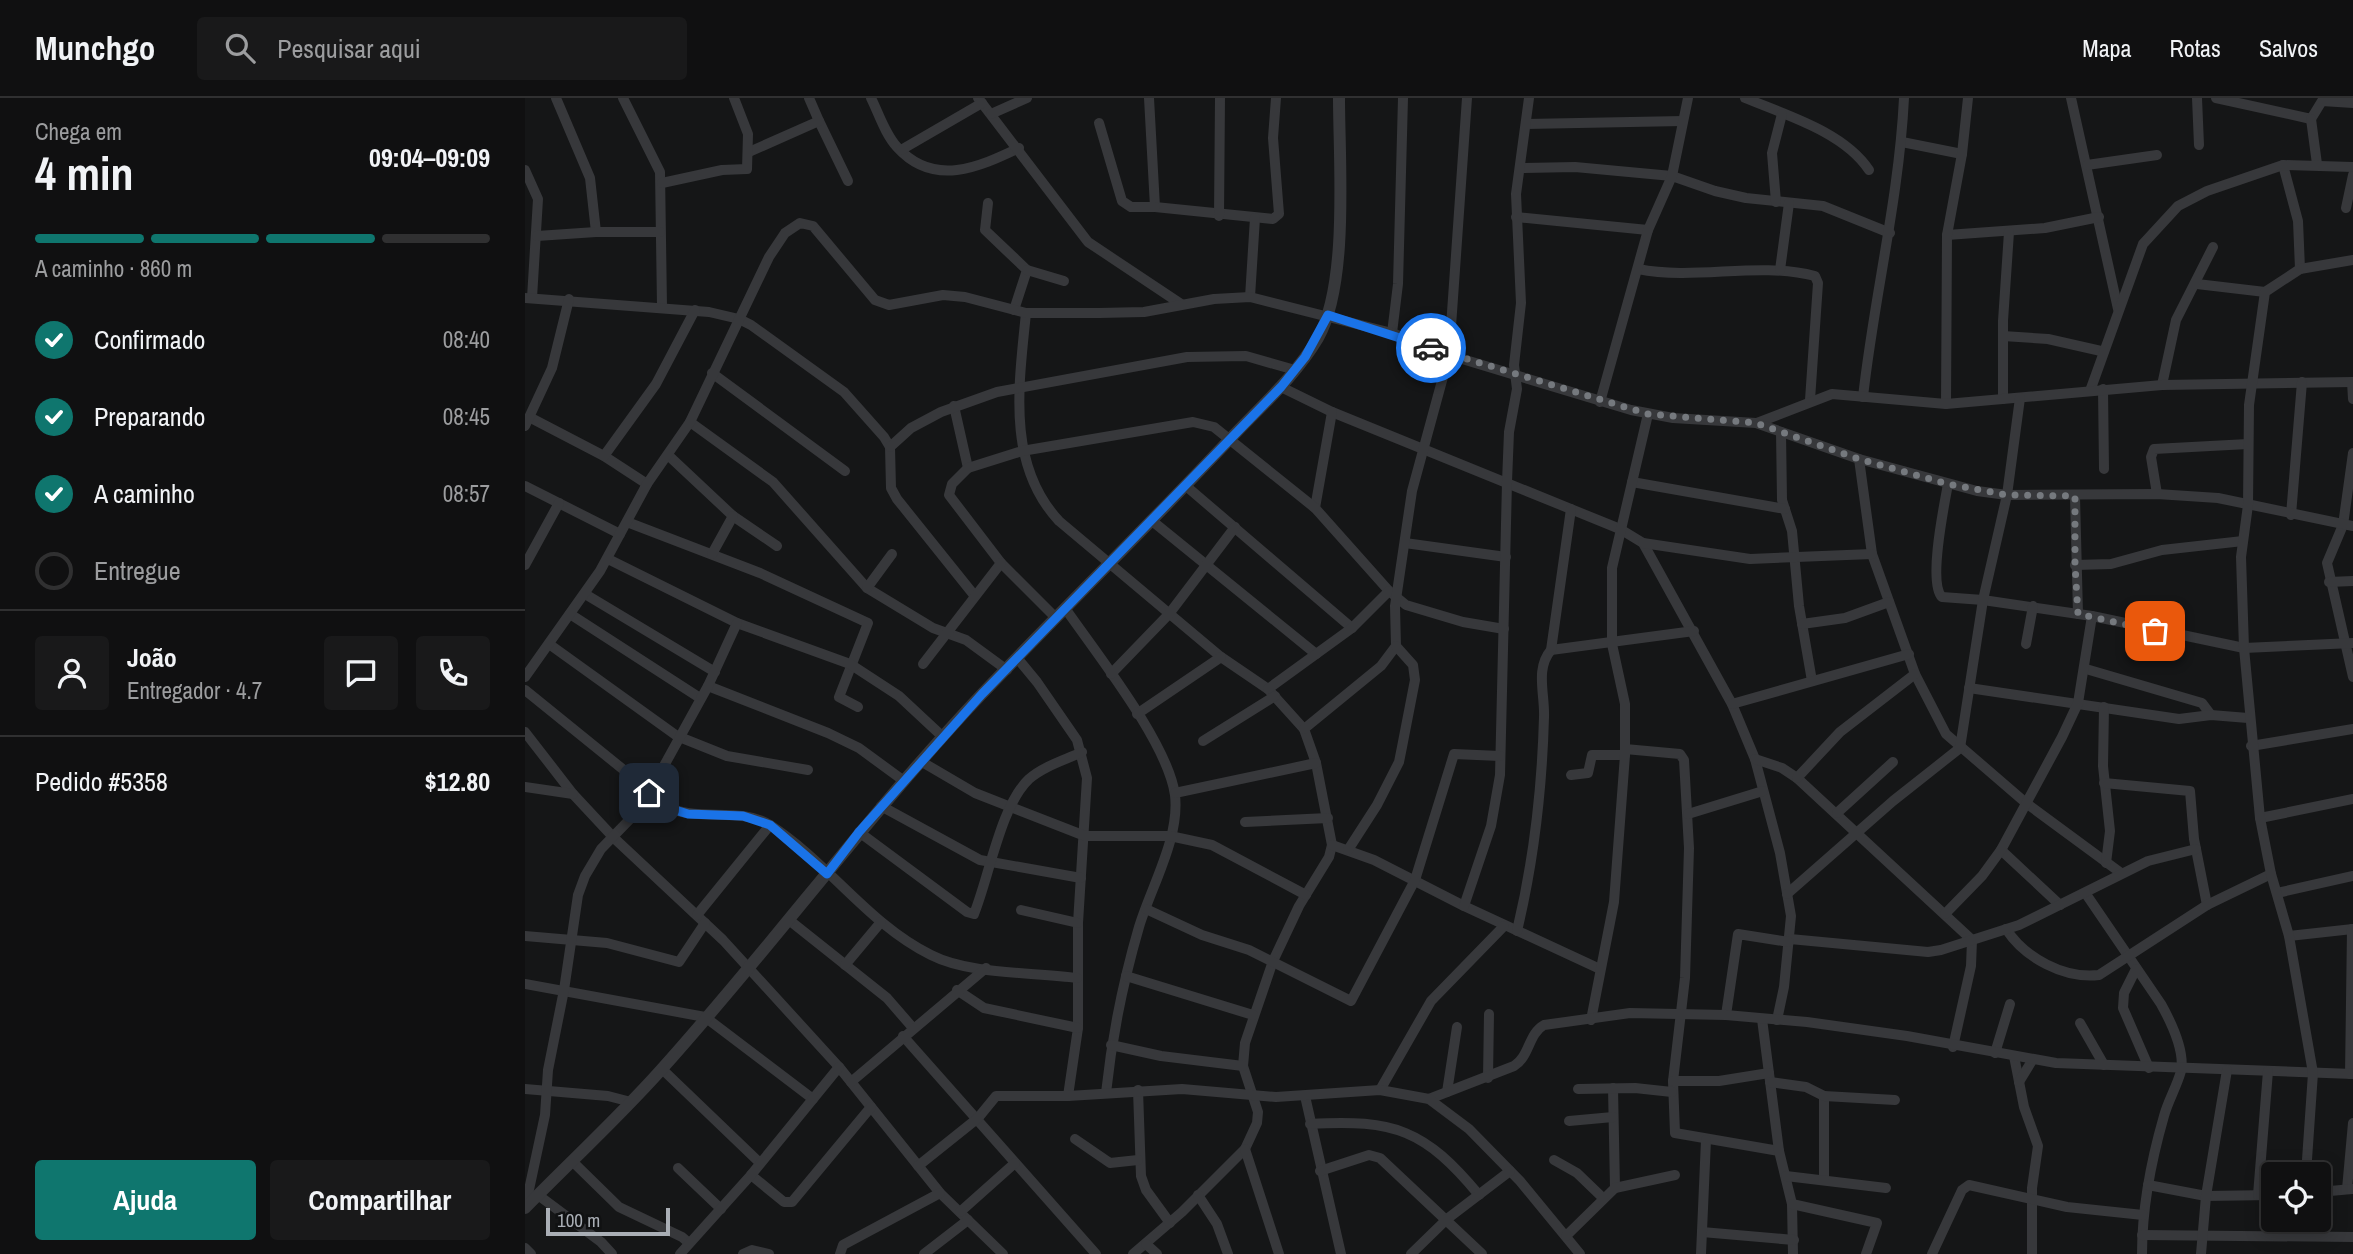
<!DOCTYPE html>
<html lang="pt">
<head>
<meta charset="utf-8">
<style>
	body { margin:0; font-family:"Archivo Narrow",sans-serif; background:#19191a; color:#f1f3f6; height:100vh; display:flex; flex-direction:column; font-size:26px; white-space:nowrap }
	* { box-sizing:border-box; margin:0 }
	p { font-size:23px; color:#9c9d9f }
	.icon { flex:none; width:38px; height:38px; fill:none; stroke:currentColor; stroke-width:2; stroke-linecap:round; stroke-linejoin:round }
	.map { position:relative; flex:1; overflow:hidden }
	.drawer { display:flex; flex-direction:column; background:#101011; width:525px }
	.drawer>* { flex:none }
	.fabs { position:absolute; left:1736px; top:1064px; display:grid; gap:14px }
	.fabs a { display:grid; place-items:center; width:70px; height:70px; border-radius:7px; background:#101011; box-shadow:0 4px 18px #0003,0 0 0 2px #303031; font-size:35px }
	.scale { position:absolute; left:21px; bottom:18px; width:124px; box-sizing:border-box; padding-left:7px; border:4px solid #a9aeb5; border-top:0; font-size:19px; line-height:24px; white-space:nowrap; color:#a9aeb5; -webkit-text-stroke:5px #101112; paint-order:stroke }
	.pin { position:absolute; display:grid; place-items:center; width:60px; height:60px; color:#fff; margin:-30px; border-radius:14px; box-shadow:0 4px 10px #0006 }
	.courier { position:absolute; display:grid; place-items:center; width:70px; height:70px; margin:-35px; border:5px solid #1a73e8; border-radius:50%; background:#fff; color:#222; box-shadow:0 2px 9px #0007 }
	.headline em { font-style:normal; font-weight:700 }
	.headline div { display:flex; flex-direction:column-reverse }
	.headline { display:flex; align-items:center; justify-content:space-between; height:119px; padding:0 35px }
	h1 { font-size:46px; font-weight:700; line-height:52px }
	.bar { display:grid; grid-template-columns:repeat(4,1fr); gap:10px 7px; align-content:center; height:84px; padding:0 35px }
	.bar i { height:9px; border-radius:5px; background:#303031 }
	.bar .active { background:#0f766e }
	.bar p { grid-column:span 4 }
	.line { display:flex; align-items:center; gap:18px; padding:0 35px; border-top:2px solid #303031 }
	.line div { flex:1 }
	.round { display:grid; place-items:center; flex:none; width:74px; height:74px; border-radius:7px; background:#19191a }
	ol { padding:0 35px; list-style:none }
	li { display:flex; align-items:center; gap:21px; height:77px }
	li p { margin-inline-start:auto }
	li .icon { padding:7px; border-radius:50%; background:#0f766e; color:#fff; stroke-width:4 }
	li:last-child { color:#9c9d9f }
	li i { width:38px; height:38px; border:4px solid #303031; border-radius:50% }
	.primary-button { display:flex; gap:14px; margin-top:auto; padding:14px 35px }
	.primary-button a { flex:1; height:80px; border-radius:7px; background:#0f766e; color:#fff; font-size:28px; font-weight:700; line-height:80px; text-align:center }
	.primary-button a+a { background:#19191a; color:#f1f3f6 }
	header { display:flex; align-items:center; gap:42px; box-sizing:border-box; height:98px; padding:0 35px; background:#101011; border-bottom:2px solid #303031 }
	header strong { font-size:33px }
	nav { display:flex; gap:38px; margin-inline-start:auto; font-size:24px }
	.search { width:490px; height:63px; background:#19191a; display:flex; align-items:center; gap:18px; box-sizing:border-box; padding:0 24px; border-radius:7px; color:#9c9d9f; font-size:26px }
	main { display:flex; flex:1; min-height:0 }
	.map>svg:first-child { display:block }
</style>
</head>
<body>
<header>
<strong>Munchgo</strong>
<div class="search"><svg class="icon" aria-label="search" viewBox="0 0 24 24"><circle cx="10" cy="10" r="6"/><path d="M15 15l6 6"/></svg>Pesquisar aqui</div>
<nav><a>Mapa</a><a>Rotas</a><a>Salvos</a></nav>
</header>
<main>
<section class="drawer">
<div class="headline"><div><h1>4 min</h1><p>Chega em</p></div><em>09:04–09:09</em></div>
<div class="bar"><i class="active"></i><i class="active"></i><i class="active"></i><i></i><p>A caminho · 860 m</p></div>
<ol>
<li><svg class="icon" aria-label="check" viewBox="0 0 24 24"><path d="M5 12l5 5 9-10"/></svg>Confirmado<p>08:40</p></li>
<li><svg class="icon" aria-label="check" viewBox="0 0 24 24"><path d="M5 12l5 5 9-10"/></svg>Preparando<p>08:45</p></li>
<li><svg class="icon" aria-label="check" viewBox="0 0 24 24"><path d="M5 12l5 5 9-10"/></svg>A caminho<p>08:57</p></li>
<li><i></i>Entregue</li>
</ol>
<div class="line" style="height:126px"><a class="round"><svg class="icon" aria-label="person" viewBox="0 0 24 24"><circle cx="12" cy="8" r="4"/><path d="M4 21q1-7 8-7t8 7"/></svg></a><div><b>João</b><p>Entregador · 4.7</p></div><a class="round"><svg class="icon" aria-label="chat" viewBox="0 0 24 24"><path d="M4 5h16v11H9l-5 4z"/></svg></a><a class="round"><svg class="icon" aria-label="phone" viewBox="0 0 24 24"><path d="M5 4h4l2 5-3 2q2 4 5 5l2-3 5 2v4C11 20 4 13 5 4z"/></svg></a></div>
<div class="line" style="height:91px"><div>Pedido #5358</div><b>$12.80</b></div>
<div class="primary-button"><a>Ajuda</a><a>Compartilhar</a></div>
</section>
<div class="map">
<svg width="1828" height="1156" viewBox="0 0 1828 1156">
	<rect width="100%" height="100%" fill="#151617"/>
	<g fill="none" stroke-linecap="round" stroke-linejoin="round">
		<!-- minor -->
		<g stroke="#37383b" stroke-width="10">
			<polyline points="31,0 65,80 71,134"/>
			<polyline points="98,0 135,74 137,208"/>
			<path d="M346 0C354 16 360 36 372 49 409 90 454 69 494 50"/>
			<polyline points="453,0 563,144 656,206"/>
			<polyline points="624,0 630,109 748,121 754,116 748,40 751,0"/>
			<path d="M1220 0C1261 17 1319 34 1344 72"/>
			<polyline points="1546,0 1593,211"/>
			<polyline points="1672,0 1674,47"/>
			<polyline points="1691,0 1786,21 1797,3 1828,5"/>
			<polyline points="466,16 502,0"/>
			<polyline points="1786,21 1792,66"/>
			<polyline points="294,23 323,83"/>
			<polyline points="574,25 597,103 606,109 630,109"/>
			<polyline points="1001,26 1158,23"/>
			<polyline points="1377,44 1437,56"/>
			<polyline points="376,52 457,5"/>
			<polyline points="224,54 294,23 284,0"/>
			<polyline points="1562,67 1632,57"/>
			<polyline points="1758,67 1773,123 1775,171"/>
			<polyline points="995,70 1050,69 1147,78 1190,93 1221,100 1298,108 1365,135"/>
			<polyline points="0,72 13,101 7,200"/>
			<polyline points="137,85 197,72 222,71 223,36 209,0"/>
			<polyline points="1251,104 1247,55 1257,16"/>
			<polyline points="463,105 460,132 502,172 489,212"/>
			<polyline points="1821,110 1828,77"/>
			<polyline points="694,118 695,0"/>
			<polyline points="991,119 1123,132"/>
			<polyline points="1422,137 1520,130 1574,119"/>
			<polyline points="12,138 71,134 135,134"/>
			<path d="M1113 171C1172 183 1231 163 1290 178L1293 185 1285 302"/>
			<polyline points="502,172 539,183"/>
			<polyline points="1255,172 1264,105"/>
			<polyline points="1672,186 1740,194"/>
			<polyline points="725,199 730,120"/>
			<polyline points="0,200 184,214 214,221 226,227 319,294 359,339 365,349 366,390 372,401 449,497"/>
			<path d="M501 215C494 286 481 366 534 423L696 559 743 591 779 631 791 665 807 747 804 759 774 808 748 863 720 945 718 968 733 1014 732 1025 720 1051 657 1114 608 1156"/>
			<polyline points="867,235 873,186 878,0"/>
			<polyline points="1478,238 1523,241 1576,253"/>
			<polyline points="187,275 320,373"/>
			<polyline points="1827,284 1828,301"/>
			<polyline points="1637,287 1651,222 1688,149"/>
			<polyline points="756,289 807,314 1095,431 1118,445 1207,606 1230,661 1255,755 1266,818 1259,889 1252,922"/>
			<polyline points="1578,291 1579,371"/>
			<polyline points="1565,293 1618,146 1653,108 1682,93 1758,67 1828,69"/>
			<path d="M1338 299C1349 199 1374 101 1379 0"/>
			<polyline points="1478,301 1478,223 1484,134"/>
			<polyline points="1075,304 1123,132 1147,78 1163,0"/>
			<polyline points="1421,306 1422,137 1437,56 1443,0"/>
			<polyline points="429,308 443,370"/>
			<polyline points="6,320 79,358 122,386"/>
			<polyline points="165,324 248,384 342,490 408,530 441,542 482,572"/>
			<polyline points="1232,325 1307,296 1421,306 1637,287 1828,284"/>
			<polyline points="0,328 27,270 44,201"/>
			<polyline points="1256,334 1257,402 1267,433 1274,508 1287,583"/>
			<polyline points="365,349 386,330 416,314 472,294 662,259 721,258 770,272"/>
			<polyline points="1828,355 1818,427 1802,465 1828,579"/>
			<polyline points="79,358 131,286 170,212"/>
			<polyline points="144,358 208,418 252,448"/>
			<polyline points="1334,361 1347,456 1390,576 1421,636 1501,705 1596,775"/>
			<polyline points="1107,384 1260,411"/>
			<path d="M1423 386C1419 408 1403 485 1417 499L1458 502 1567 518 1719 550 1828 545"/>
			<polyline points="0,388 95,436"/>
			<polyline points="661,388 827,530"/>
			<polyline points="1632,396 1626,359 1629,351 1723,346"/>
			<polyline points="1550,398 1553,516"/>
			<polyline points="790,410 807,314"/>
			<polyline points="1766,417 1777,284"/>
			<polyline points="626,422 791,556"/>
			<polyline points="102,424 235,475 343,525 314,599 333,609"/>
			<polyline points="880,445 981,459"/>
			<polyline points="1118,445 1225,461 1347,456"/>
			<polyline points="187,456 208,418"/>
			<polyline points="83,461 212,525 325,566 374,598 418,639"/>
			<polyline points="0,467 34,405"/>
			<polyline points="1550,467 1586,466 1637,452 1718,443"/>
			<polyline points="1804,484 1828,483"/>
			<polyline points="342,490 367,456"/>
			<polyline points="60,496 190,574"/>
			<path d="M540 510C571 555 643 645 650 697 655 740 626 789 614 829 598 884 587 938 581 995"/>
			<polyline points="45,516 175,600"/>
			<polyline points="530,519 476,465 424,397 427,386 443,370 497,353 668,324 689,329 790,410 864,493 881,507 938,524 979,531"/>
			<polyline points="1277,526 1320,520 1364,504"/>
			<polyline points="24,546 152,638 202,658 283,672"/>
			<polyline points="1501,546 1508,508"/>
			<polyline points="1026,552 1169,533"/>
			<polyline points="493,561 512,584 552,642 562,680 553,825 553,930 543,998"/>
			<polyline points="398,566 476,465"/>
			<polyline points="1561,571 1677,605 1686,617"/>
			<polyline points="586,576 644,516 710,429"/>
			<polyline points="0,579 75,473 122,386 165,324 244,159 260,135 275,125 288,128 350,202 364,207 418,197 440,199 501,215 574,215 619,214 689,201 725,199 867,235 924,257 1106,312 1148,320 1231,325 1334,361 1452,393 1482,397 1632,396 1693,400 1828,428"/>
			<polyline points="183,588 303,635 334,650 379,683"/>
			<polyline points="1444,590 1654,621 1686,617 1723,620"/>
			<polyline points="743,591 827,530 864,493"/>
			<path d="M0 592 147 711C178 723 216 709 245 727 303 764 343 826 406 857 445 877 509 874 552 880"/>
			<polyline points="1207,606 1384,556"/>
			<polyline points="1579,609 1578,668 1585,733 1581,765"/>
			<polyline points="612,616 696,559"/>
			<polyline points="779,631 856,568 871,548 870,508 887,393 924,257 942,0"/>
			<polyline points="0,634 48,696 89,740 198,842 314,969 415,1095 478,1156"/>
			<polyline points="678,643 750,598"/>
			<polyline points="1726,648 1828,631"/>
			<polyline points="1100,651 1155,656 1159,662 1164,750 1160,880 1148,983 1150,1035 1254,1053"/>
			<polyline points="1230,661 1257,670 1272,680 1447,842 1446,868 1428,949"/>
			<polyline points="397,664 450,695 560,738 645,738 687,747 781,797"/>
			<polyline points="1046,677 1063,675 1067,657 1100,657"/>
			<polyline points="1272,680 1315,634 1390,576"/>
			<polyline points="1579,685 1665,693 1669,741 1682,807"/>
			<polyline points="0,689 48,696"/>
			<polyline points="650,695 791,665"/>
			<polyline points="356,708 455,762 556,780"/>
			<polyline points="1312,715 1368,664"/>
			<polyline points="1163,716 1238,693"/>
			<polyline points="1735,720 1828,701"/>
			<polyline points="720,724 803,720"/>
			<path d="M334 734 442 814 449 816C464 779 476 707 504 681 519 668 540 662 557 654"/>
			<polyline points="807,747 849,762 939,808 1075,871"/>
			<polyline points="823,752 852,707 874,664 877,649 890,582 888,567 871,548"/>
			<polyline points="1476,752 1535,807"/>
			<polyline points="1752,795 1828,778"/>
			<polyline points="1262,796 1368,703 1435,650 1458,502 1482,397 1495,300"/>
			<path d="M1561 796 1636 906C1646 924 1660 953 1656 973 1652 988 1643 1003 1639 1018 1626 1063 1617 1110 1617 1156"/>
			<polyline points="939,808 966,728 975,677 982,384 984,334 992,291 989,267 996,205 991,96 1004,0"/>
			<polyline points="621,811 677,837 724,852 826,903 890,782 929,656 975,658"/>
			<polyline points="496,812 553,825"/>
			<polyline points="1420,816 1457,778 1476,752 1537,639 1553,605 1567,518"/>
			<polyline points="172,817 245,727"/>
			<polyline points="264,822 362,900 388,930"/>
			<path d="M1481 831C1500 860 1539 881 1574 877L1682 807 1746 776"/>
			<path d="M992 833C1009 762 1017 692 1019 619 1020 596 1010 571 1026 552L1046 411"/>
			<polyline points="0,838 82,845 154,864 180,825"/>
			<polyline points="1764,838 1828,831"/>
			<polyline points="1265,841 1403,854 1416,852 1494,827 1623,763 1671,751"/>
			<polyline points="320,867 356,824"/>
			<polyline points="1611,871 1599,895 1598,910 1624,970"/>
			<polyline points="601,878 728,917"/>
			<polyline points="0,886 180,919 288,1001"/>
			<polyline points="432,892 459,910 553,930"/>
			<polyline points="1201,917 1213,836 1264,844"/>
			<polyline points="1237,921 1254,1053 1267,1106 1268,1156"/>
			<polyline points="1066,922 1089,804 1100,657 1100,606 1087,546 1087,470 1123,316"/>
			<polyline points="1555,925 1579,967"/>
			<polyline points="378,938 571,1156"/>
			<polyline points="586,947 636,958 718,968"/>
			<polyline points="1470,955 1485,906"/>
			<polyline points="1489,958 1499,1009 1513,1048 1507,1090 1507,1156"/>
			<polyline points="137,971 235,1065"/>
			<polyline points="1825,976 1827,831"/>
			<polyline points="963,980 964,916"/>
			<polyline points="1148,983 1194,983 1244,975"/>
			<polyline points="326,984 461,870"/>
			<polyline points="1245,984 1281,989 1299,998 1299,1081"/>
			<polyline points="1494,984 1508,961"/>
			<polyline points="1088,990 1090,1090"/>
			<polyline points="0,991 83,998 106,1004"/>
			<polyline points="1053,991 1110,990 1147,994"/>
			<polyline points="613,992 616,1078 621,1092 645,1125"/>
			<polyline points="855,992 906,903 979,828"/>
			<polyline points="922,994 932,929"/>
			<polyline points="780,998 816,1156"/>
			<polyline points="1299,998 1370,1002"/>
			<path d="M904 1001 989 968C1005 958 1003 936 1019 927L1105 915 1201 917 1282 924 1382 938 1531 965 1828 976"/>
			<polyline points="1044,1023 1088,1019"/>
			<path d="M785 1026C870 1021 900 1032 954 1097"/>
			<polyline points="550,1041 585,1065 613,1062"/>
			<polyline points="720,1051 754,1156"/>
			<polyline points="1029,1062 1052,1075 1078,1100"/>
			<polyline points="48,1064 94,1109 157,1139 164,1145"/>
			<polyline points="393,1068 453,1020 471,998 543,998 657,991 751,999 855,992 904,1001 944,1031 995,1083 1055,1156"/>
			<polyline points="153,1070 196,1111"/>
			<polyline points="795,1073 844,1057 855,1060 957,1156"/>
			<polyline points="1781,1076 1788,975 1764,838 1746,776 1735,720 1719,550 1716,459 1723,407 1724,307 1740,194 1775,171 1828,162"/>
			<polyline points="226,1077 259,1104 267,1104 346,1009"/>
			<polyline points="1261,1078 1361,1090"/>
			<polyline points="1623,1087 1681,1098 1748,1097"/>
			<polyline points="1822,1091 1828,1025"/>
			<polyline points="1794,1094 1827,1091"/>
			<polyline points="13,1097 76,1144 87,1156"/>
			<polyline points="673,1097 692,1126 703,1156"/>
			<polyline points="1733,1097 1743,973"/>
			<polyline points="2,1101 20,1017 23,972 39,892 53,797 60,778 76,751 108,718 124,695 183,588 212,525"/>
			<polyline points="1267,1106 1352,1125 1341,1156"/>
			<polyline points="435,1114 490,1065"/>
			<polyline points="1177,1134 1269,1142"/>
			<polyline points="1617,1137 1828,1139"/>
			<polyline points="1041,1138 1090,1090 1150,1077"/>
			<polyline points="621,1146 632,1156"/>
			<polyline points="0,1150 6,1156"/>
			<polyline points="155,1156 226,1077 314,969"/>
			<polyline points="218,1156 227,1152 244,1156"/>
			<polyline points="315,1156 318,1147 415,1095"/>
			<polyline points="399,1156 443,1122"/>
			<polyline points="886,1156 922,1121 985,1073"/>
			<polyline points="1176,1156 1181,1042"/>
			<polyline points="1407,1156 1437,1092 1444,1087 1542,1109 1618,1117"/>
			<polyline points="1676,1156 1681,1098 1702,972"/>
		</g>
		<!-- tertiary -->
		<path stroke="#37383b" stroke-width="12" d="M0 1110C45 1064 92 1021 135 973 245 851 342 718 455 598 537 512 622 429 704 342 735 309 770 279 793 240 824 185 814 64 814 0"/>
	</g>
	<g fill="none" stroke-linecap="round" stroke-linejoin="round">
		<!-- done -->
		<polyline stroke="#75797e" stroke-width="7" stroke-dasharray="0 12.6" points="906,250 1123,316 1231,325 1334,361 1423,386 1482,397 1550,398 1550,467 1553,516 1630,533"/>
		<!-- route -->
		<polyline stroke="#1a73e8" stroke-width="9" points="124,695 147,711 163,716 218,718 245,727 302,776 334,734 457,596 756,289 780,259 803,217 906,250"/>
	</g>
</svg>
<div class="fabs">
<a><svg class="icon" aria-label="locate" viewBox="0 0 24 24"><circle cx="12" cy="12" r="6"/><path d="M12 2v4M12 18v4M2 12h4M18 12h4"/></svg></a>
</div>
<div class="scale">100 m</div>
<div class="pin" style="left:1630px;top:533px;background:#ea580c"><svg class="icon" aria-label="bag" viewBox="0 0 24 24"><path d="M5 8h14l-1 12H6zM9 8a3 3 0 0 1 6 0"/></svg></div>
<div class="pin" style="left:124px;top:695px;background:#1f2937"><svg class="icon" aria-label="home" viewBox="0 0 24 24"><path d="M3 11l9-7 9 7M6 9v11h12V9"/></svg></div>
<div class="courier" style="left:906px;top:250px"><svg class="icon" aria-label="car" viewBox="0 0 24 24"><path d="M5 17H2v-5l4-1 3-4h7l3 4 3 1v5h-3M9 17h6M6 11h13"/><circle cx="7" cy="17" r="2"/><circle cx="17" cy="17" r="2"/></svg></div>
</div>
</main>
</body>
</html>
